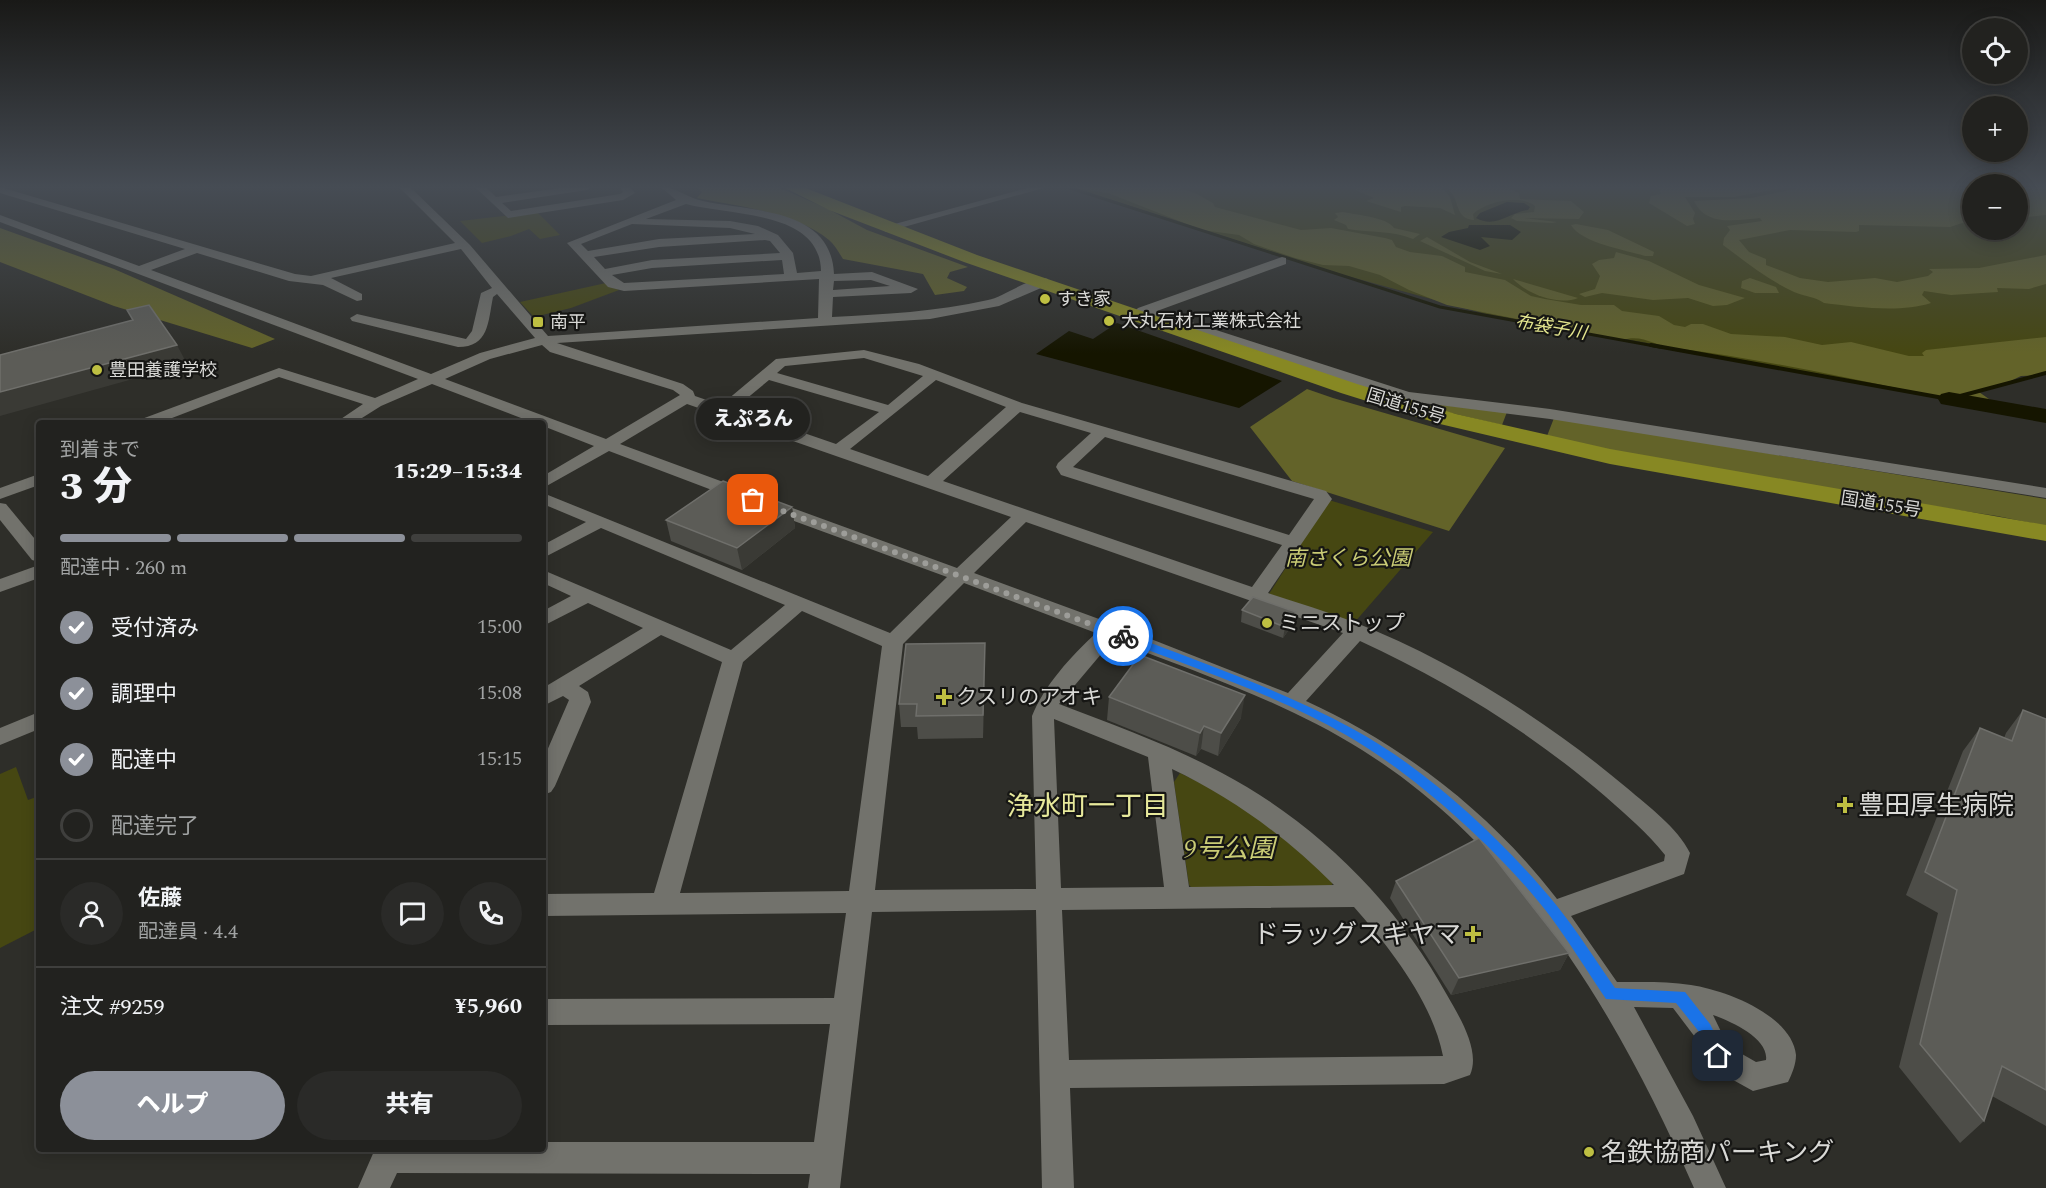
<!DOCTYPE html>
<html lang="ja">
<head>
<meta charset="utf-8">
<style>
	body { margin:0; font-family:Spectral,"Noto Sans JP",serif; background:#2a2a28; color:#f1f3f6; height:100vh; display:flex; flex-direction:column; font-size:22px; white-space:nowrap }
	* { box-sizing:border-box; margin:0 }
	p { font-size:20px; color:#a2a4a4 }
	.icon { flex:none; width:33px; height:33px; fill:none; stroke:currentColor; stroke-width:2; stroke-linecap:round; stroke-linejoin:round }
	.map { position:relative; flex:1; overflow:hidden }
	.panel { position:absolute; left:36px; top:420px; width:510px; height:732px; display:flex; flex-direction:column; background:#22221f; border-radius:6px; box-shadow:0 3px 15px #0003,0 0 0 2px #3f3f3d }
	.panel>* { flex:none }
	.tools { position:absolute; left:1962px; top:18px; display:grid; gap:12px }
	.tools a { display:grid; place-items:center; width:66px; height:66px; border-radius:50%; background:#22221f; box-shadow:0 3px 15px #0003,0 0 0 2px #3f3f3d; font-size:30px }
	.pin { position:absolute; display:grid; place-items:center; width:51px; height:51px; color:#fff; margin:-26px; border-radius:12px; box-shadow:0 3px 9px #0006 }
	.courier { position:absolute; display:grid; place-items:center; width:60px; height:60px; margin:-30px; border:4px solid #1a73e8; border-radius:50%; background:#fff; color:#222; box-shadow:0 2px 8px #0007 }
	.bubble { position:absolute; height:42px; border-radius:21px; background:#22221f; box-shadow:0 3px 15px #0003,0 0 0 2px #3f3f3d; font-size:20px; font-weight:800; line-height:42px; text-align:center }
	.overview em { font-style:normal; font-weight:800 }
	.overview div { display:flex; flex-direction:column-reverse }
	.overview { display:flex; align-items:center; justify-content:space-between; height:102px; padding:0 24px }
	h1 { font-size:39px; font-weight:800; line-height:45px }
	.bar { display:grid; grid-template-columns:repeat(4,1fr); gap:9px 6px; align-content:center; height:72px; padding:0 24px }
	.bar i { height:8px; border-radius:4px; background:#3f3f3d }
	.bar .current { background:#8c9099 }
	.bar p { grid-column:span 4 }
	.line { display:flex; align-items:center; gap:15px; padding:0 24px; border-top:2px solid #3f3f3d }
	.line div { flex:1 }
	.round { display:grid; place-items:center; flex:none; width:63px; height:63px; border-radius:32px; background:#2a2a28 }
	ol { padding:0 24px; list-style:none }
	li { display:flex; align-items:center; gap:18px; height:66px }
	li p { margin-inline-start:auto }
	li .icon { padding:6px; border-radius:50%; background:#8c9099; color:#fff; stroke-width:4 }
	li:last-child { color:#a2a4a4 }
	li i { width:33px; height:33px; border:3px solid #3f3f3d; border-radius:50% }
	.action { display:flex; gap:12px; margin-top:auto; padding:12px 24px }
	.action a { flex:1; height:69px; border-radius:36px; background:#8c9099; color:#fff; font-size:24px; font-weight:800; line-height:69px; text-align:center }
	.action a+a { background:#2a2a28; color:#f1f3f6 }
	.map>svg:first-child { display:block }
</style>
</head>
<body>
<div class="map">
<svg width="2046" height="1188" viewBox="0 0 2046 1188">
	<rect width="100%" height="100%" fill="#2e2e29"/>
	<!-- green -->
	<g fill="#464712">
		<polygon points="1072,187 1972,187 1972,230 2018,230 2018,187 2046,187 2046,371 2019,375 1946,397 1486,314 1340,274"/>
		<polygon points="537,212 560,235 540,239 529,229 511,236 482,243 460,221"/>
		<polygon points="606,283 619,290 571,308 534,317 520,302"/>
		<polygon points="1329,500 1433,532 1354,623 1269,594"/>
		<polygon points="16,767 28,800 39,796 39,928 0,948 0,774"/>
		<polygon points="1180,773 1245,805 1334,880 1329,892 1197,893 1189,885 1174,782"/>
	</g>
	<!-- forest -->
	<g fill="#636329">
		<path d="M695 187H778L828 209 867 230 968 267 950 272 947 278 967 287 964 291 935 295 923 274 843 259C839 253 835 245 829 240 796 213 738 206 697 198L702 192Z"/>
		<path d="M1068 187C1107 186 1152 180 1189 191 1199 194 1205 199 1213 203L1215 207 1301 230 1331 228 1385 238 1392 240 1396 247 1410 252 1442 256 1465 267V272L1505 280 1531 296 1545 299 1581 305H1614L1622 311 1659 316 1674 325 1685 327 1691 324H1703L1731 334 1785 337 1822 345 1851 342 1909 356H1924L1922 353 1926 350 2046 337V375L2021 376 1998 387 1979 392 1996 404 2046 416V419C1922 395 1800 364 1674 348 1653 346 1644 334 1622 340L1447 305 1409 290 1380 275 1349 266 1323 265 1295 258 1254 244 1239 235 1202 230 1108 193Z"/>
		<polygon points="1365,187 1442,187 1450,197 1455,215 1440,208 1405,206 1401,207 1401,212 1366,201 1374,198 1353,189"/>
		<path d="M1447 187H1509H1506L1519 193 1520 199 1571 201 1584 212 1579 219 1524 218 1557 222 1552 223 1517 221 1511 218 1515 214 1534 212 1535 206C1520 194 1486 202 1473 214L1474 220C1460 219 1459 210 1455 199 1454 195 1449 191 1447 187Z"/>
		<polygon points="1659,187 1788,187 1734,197 1685,197 1695,213 1693,219 1695,224 1687,226 1649,203 1651,196 1661,194"/>
		<path d="M1805 187H1972V220L1950 227 1859 225V231L1856 232 1790 230 1739 240 1749 252 1766 259V265L1800 278 1828 282 1875 278 1897 282 1928 276 1933 272 1929 269 1979 268 2046 255V284L2029 289 1997 288 1998 292 1951 295 1924 291 1922 295 1931 303C1900 313 1856 307 1824 303 1814 296 1805 297 1794 292 1768 280 1746 262 1723 245L1724 238 1730 230 1727 226 1762 221 1760 218C1737 220 1706 227 1694 201L1751 198Z"/>
		<polygon points="2018,187 2046,187 2046,215 2027,217 2018,212"/>
		<path d="M1343 212C1357 215 1387 217 1394 228L1420 234 1413 239C1392 230 1371 233 1348 229L1346 225 1334 220 1338 217 1335 213Z"/>
		<path d="M1576 224 1608 230 1654 252 1653 256H1645C1626 250 1581 243 1571 225Z"/>
		<polygon points="0,228 114,269 275,339 252,348 114,306 0,262"/>
		<polygon points="1427,237 1470,262 1502,274 1485,271 1420,241"/>
		<polygon points="1616,252 1649,261 1699,285 1745,298 1727,305 1713,306 1688,298 1653,300 1602,293 1585,297 1579,294 1595,289 1600,276 1592,264 1599,260 1614,258"/>
		<polygon points="1750,278 1776,287 1779,293 1755,293 1741,288 1742,281"/>
		<path d="M1513 279 1578 298C1558 306 1527 294 1513 279Z"/>
		<polygon points="1307,389 1333,398 1505,448 1449,531 1292,481 1250,427"/>
		<polygon points="1433,404 1507,412 1502,425 1439,410"/>
		<polygon points="1554,418 2046,499 2046,526 1997,516 1775,482 1553,441 1547,436"/>
	</g>
	<!-- water -->
	<g fill="#151500">
		<path d="M1507 202 1524 203 1530 207 1528 210C1510 212 1496 229 1476 218L1480 213Z"/>
		<polygon points="1469,225 1510,225 1521,232 1512,240 1481,237 1490,246 1480,250 1441,237 1449,232 1468,228"/>
		<polygon points="1117,323 1282,381 1239,408 1036,354 1069,331 1093,339"/>
	</g>
	<g fill="none" stroke-linecap="round" stroke-linejoin="round">
		<!-- stream-far1 -->
		<polyline stroke="#151500" stroke-width="3" points="1067,187 1440,307 1660,347"/>
		<!-- stream -->
		<polyline stroke="#151500" stroke-width="4" points="1651,345 1949,399 2046,373"/>
		<!-- river -->
		<polygon fill="#151500" fill-rule="evenodd" points="1949,392 2046,409 2046,423 1941,404 1938,399 1941,394"/>
		<!-- minor -->
		<g fill="#72726c" fill-rule="evenodd">
			<path d="M0 187 295 274 311 276 455 243 399 187H410L470 245 548 336 818 318 819 279 624 291 608 287 567 243 676 200 661 187C677 187 687 198 703 201 752 212 831 207 834 274L872 272 918 289 911 293 833 297 832 317C884 314 936 312 988 300 1004 297 1032 275 1048 279V285L999 306 930 319 557 343 683 384 693 391 695 396 721 405 776 359 864 350 919 364 1022 403 1326 491 1332 499 1268 593C1296 602 1326 611 1354 622 1453 661 1546 720 1627 788 1649 807 1677 827 1690 853L1684 874 1571 916 1617 982C1641 982 1667 981 1691 985 1725 990 1792 1015 1796 1055 1796 1064 1792 1074 1788 1082L1753 1091 1708 1066 1695 1037 1673 1008 1634 1007 1693 1116 1726 1188H1694C1620 1020 1522 850 1362 750 1285 702 1197 672 1113 640L1059 704C1114 725 1170 745 1222 773 1315 822 1397 903 1447 995 1459 1016 1481 1051 1470 1075L1444 1084 1070 1088 1074 1188H1042L1036 910 872 912 840 1188H808L810 1174 397 1173 390 1188H358L375 1149H543V1142H814L830 1024 543 1025V999L834 998 846 913 543 916V894L654 893 722 662 661 635 579 686 588 692 591 702 555 786 551 792 543 795V760L569 700 563 696 543 706V688L643 628 588 603 543 626V611L571 596 543 583V570L731 650 785 605 601 528 543 558V545L586 522 543 504V493L890 633 947 577 764 510 761 506 764 502H776L957 568 1011 517 687 404 620 444 745 490 748 494 745 498H733L609 451 543 488V476L594 446 543 426V423H534L432 384 381 406 354 423H335L363 404 279 377 159 423H137L139 420 279 368 375 398 418 379 0 222V215L139 266 185 249 0 193ZM686 204C730 216 820 210 821 271L797 273 793 253 778 235 758 226 730 221 646 219ZM632 224 730 228 755 234 659 239 588 251 581 244ZM765 240 770 241 780 253 652 260 605 269 594 257 659 247ZM461 249 492 288 481 293 472 331 466 339 357 314 350 318 352 321 458 347C489 347 488 322 493 297L497 294 535 338 480 353 431 374 151 270 197 253 289 281 323 285 357 301 362 300V294L331 278ZM782 260 784 274 624 283 612 275 652 268ZM871 280 890 286 833 290 834 281ZM542 345 550 352 673 390 680 395 606 439 445 379 490 359ZM864 358 923 376 888 405 777 373 785 366ZM769 380 879 412 836 444 734 409ZM936 380 1006 407 928 476 850 449ZM1020 412 1091 433 1058 463 1056 467 1061 475 1282 545 1252 587 943 481ZM1105 437 1314 499 1289 535 1073 467ZM1026 522 1340 632 1343 633 1288 693 1118 626 974 573ZM964 583 1096 633C1071 656 1044 686 1032 716L1036 889 875 890 903 644ZM802 611 882 646 849 891 680 893 743 662ZM1360 641C1449 682 1532 733 1606 797 1626 815 1648 833 1665 855L1664 861 1557 899C1492 814 1403 745 1306 701ZM1054 719 1148 757 1164 887 1061 888ZM1172 769C1233 798 1286 837 1334 885L1189 887ZM1354 907C1390 948 1432 1001 1443 1056L1069 1060 1062 910ZM1713 1015C1730 1021 1769 1038 1766 1060L1756 1062 1728 1046Z"/>
			<polygon points="475,187 486,187 496,197 568,187 592,187 587,190 502,203 511,211 620,194 623,192 620,187 630,187 635,193 623,200 508,218"/>
			<polygon points="1031,187 1047,187 886,232 880,228"/>
			<polygon points="1282,257 1286,258 1286,264 1157,311 1409,392 1550,409 2046,488 2046,498 1550,419 1407,401 1136,315 1134,312 1138,308"/>
			<polygon points="39,474 39,485 0,499 0,488"/>
			<polygon points="0,503 6,504 39,544 39,562 32,560 0,520"/>
			<polygon points="39,565 39,578 0,592 0,579"/>
			<polygon points="39,712 39,729 0,745 0,728"/>
		</g>
		<!-- highway -->
		<polygon fill="#878823" fill-rule="evenodd" points="783,187 803,187 977,255 1357,384 1456,414 1610,449 2046,525 2046,541 1610,464 1440,424 1341,393 964,262 829,210"/>
	</g>
	<!-- wall -->
	<g fill="#4d4d48">
		<polygon points="792,507 795,528 742,570 671,541 666,520"/>
		<polygon points="1242,610 1296,612 1293,624 1283,638 1241,622"/>
		<polygon points="985,643 985,666 983,738 918,739 917,727 901,727 899,704"/>
		<polygon points="1109,697 1241,718 1218,756 1201,749 1196,756 1107,720"/>
		<polygon points="2023,710 2046,719 2046,1126 1992,1096 1984,1121 1960,1143 1899,1067 1938,913 1906,895 1963,751 1980,728 2004,738 2006,733"/>
		<polygon points="1396,881 1569,953 1560,970 1451,995 1390,898"/>
	</g>
	<!-- shaded-wall -->
	<g fill="#3a3a35">
		<polygon points="177,345 187,364 0,416 0,392"/>
		<polygon points="792,507 795,528 742,570 737,548"/>
		<polygon points="1296,612 1293,624 1283,638 1285,627"/>
		<polygon points="985,643 985,666 983,738 983,715"/>
		<polygon points="1245,695 1241,718 1218,756 1221,733"/>
		<polygon points="1204,726 1201,749 1196,756 1200,733"/>
		<polygon points="1569,953 1560,970 1451,995 1459,978"/>
	</g>
	<!-- building -->
	<g fill="#5c5c57" stroke="#6f6f6b" stroke-width="1.5">
		<polygon points="149,305 177,345 0,392 0,355 133,320 127,310"/>
		<polygon points="723,481 792,507 737,548 666,520"/>
		<polygon points="1253,597 1296,612 1285,627 1242,610"/>
		<polygon points="985,643 983,715 916,716 917,704 899,704 906,644"/>
		<polygon points="1140,655 1245,695 1221,733 1204,726 1200,733 1109,697"/>
		<polygon points="2023,710 2046,719 2046,1090 2002,1066 1984,1121 1920,1044 1957,890 1925,872 1980,728 2012,741"/>
		<polygon points="1479,838 1569,953 1459,978 1396,881"/>
	</g>
	<!-- sky -->
	<linearGradient id="sky" x2="0" y2="1"><stop stop-color="#191917"/><stop offset="0.53" stop-color="#464c54"/><stop offset="1" stop-color="#464c54" stop-opacity="0"/></linearGradient>
	<rect width="2046" height="353" fill="url(#sky)"/>
	<!-- route -->
	<path fill="#1a73e8" d="M1120 634H1127C1203 663 1281 690 1353 729 1426 768 1505 842 1557 906 1578 932 1596 961 1615 988L1685 992 1710 1024 1726 1056 1723 1061H1713L1700 1033 1676 1003 1606 999C1587 971 1570 943 1550 916 1501 852 1416 775 1346 735 1275 694 1195 669 1120 639Z"/>
	<g fill="none" stroke-linecap="round" stroke-linejoin="round">
		<!-- done -->
		<polyline stroke="#9d9d99" stroke-width="6" stroke-dasharray="0 10.8" points="753,500 1123,636"/>
	</g>
	<!-- markers -->
	<g fill="#bebf42" stroke="#161614" stroke-width="2">
		<circle cx="1045" cy="299" r="6"/>
		<circle cx="1109" cy="321" r="6"/>
		<rect x="532" y="316" width="12" height="12" rx="3"/>
		<circle cx="97" cy="370" r="6"/>
		<circle cx="1267" cy="623" r="6"/>
		<path d="M941 688h6v6h6v6h-6v6h-6v-6h-6v-6h6z"/>
		<path d="M1842 796h6v6h6v6h-6v6h-6v-6h-6v-6h6z"/>
		<path d="M1470 925h6v6h6v6h-6v6h-6v-6h-6v-6h6z"/>
		<circle cx="1589" cy="1152" r="6"/>
	</g>
	<g text-anchor="middle" stroke-width="4.5" stroke-linejoin="round" paint-order="stroke">
		<!-- far-poi labels -->
		<g font-size="18" fill="#d9d9d6" stroke="#161614" text-anchor="start">
			<text x="1057" y="305">すき家</text>
			<text x="1121" y="327">大丸石材工業株式会社</text>
			<text x="550" y="328">南平</text>
			<text x="109" y="376">豊田養護学校</text>
		</g>
		<!-- far-water labels -->
		<g font-size="18" font-style="italic" fill="#e3e58e" stroke="#161614">
			<text transform="translate(1551 327) rotate(10)" y="6">布袋子川</text>
		</g>
		<!-- far-street labels -->
		<g font-size="18" fill="#d9d9d6" stroke="#161614">
			<text transform="translate(1406 406) rotate(17)" y="6">国道155号</text>
			<text transform="translate(1881 504) rotate(9)" y="6">国道155号</text>
		</g>
		<!-- park labels -->
		<g font-size="21" font-style="italic" fill="#cacc75" stroke="#161614">
			<text x="1348" y="565">南さくら公園</text>
		</g>
		<!-- poi labels -->
		<g font-size="21" fill="#d9d9d6" stroke="#161614" text-anchor="start">
			<text x="1279" y="630">ミニストップ</text>
			<text x="956" y="704">クスリのアオキ</text>
		</g>
		<!-- near-poi labels -->
		<g font-size="26" fill="#d9d9d6" stroke="#161614" text-anchor="start">
			<text x="1858" y="814">豊田厚生病院</text>
			<text x="1461" y="943" text-anchor="end">ドラッグスギヤマ</text>
			<text x="1601" y="1161">名鉄協商パーキング</text>
		</g>
		<!-- near-park labels -->
		<g font-size="26" font-style="italic" fill="#cacc75" stroke="#161614">
			<text x="1229" y="857">9号公園</text>
		</g>
		<!-- near-neighbourhood labels -->
		<g font-size="27" fill="#e7e99b" stroke="#161614">
			<text x="1088" y="815">浄水町一丁目</text>
		</g>
	</g>
</svg>
<div class="tools">
<a><svg class="icon" aria-label="locate" viewBox="0 0 24 24"><circle cx="12" cy="12" r="6"/><path d="M12 2v4M12 18v4M2 12h4M18 12h4"/></svg></a>
<a>+</a>
<a>−</a>
</div>
<div class="pin" style="left:753px;top:500px;background:#ea580c"><svg class="icon" aria-label="bag" viewBox="0 0 24 24"><path d="M5 8h14l-1 12H6zM9 8a3 3 0 0 1 6 0"/></svg></div>
<div class="pin" style="left:1718px;top:1056px;background:#1f2937"><svg class="icon" aria-label="home" viewBox="0 0 24 24"><path d="M3 11l9-7 9 7M6 9v11h12V9"/></svg></div>
<div class="courier" style="left:1123px;top:636px"><svg class="icon" aria-label="bike" viewBox="0 0 24 24"><circle cx="6" cy="16" r="4"/><circle cx="18" cy="16" r="4"/><path d="M6 16l4-8h5l3 8M10 8l3 8H6M13 5h3"/></svg></div>
<div class="bubble" style="left:696px;top:398px;width:114px">えぷろん</div>
<section class="panel">
<div class="overview"><div><h1>3 分</h1><p>到着まで</p></div><em>15:29–15:34</em></div>
<div class="bar"><i class="current"></i><i class="current"></i><i class="current"></i><i></i><p>配達中 · 260 m</p></div>
<ol>
<li><svg class="icon" aria-label="check" viewBox="0 0 24 24"><path d="M5 12l5 5 9-10"/></svg>受付済み<p>15:00</p></li>
<li><svg class="icon" aria-label="check" viewBox="0 0 24 24"><path d="M5 12l5 5 9-10"/></svg>調理中<p>15:08</p></li>
<li><svg class="icon" aria-label="check" viewBox="0 0 24 24"><path d="M5 12l5 5 9-10"/></svg>配達中<p>15:15</p></li>
<li><i></i>配達完了</li>
</ol>
<div class="line" style="height:108px"><a class="round"><svg class="icon" aria-label="person" viewBox="0 0 24 24"><circle cx="12" cy="8" r="4"/><path d="M4 21q1-7 8-7t8 7"/></svg></a><div><b>佐藤</b><p>配達員 · 4.4</p></div><a class="round"><svg class="icon" aria-label="chat" viewBox="0 0 24 24"><path d="M4 5h16v11H9l-5 4z"/></svg></a><a class="round"><svg class="icon" aria-label="phone" viewBox="0 0 24 24"><path d="M5 4h4l2 5-3 2q2 4 5 5l2-3 5 2v4C11 20 4 13 5 4z"/></svg></a></div>
<div class="line" style="height:78px"><div>注文 #9259</div><b>¥5,960</b></div>
<div class="action"><a>ヘルプ</a><a>共有</a></div>
</section>
</div>
</body>
</html>
